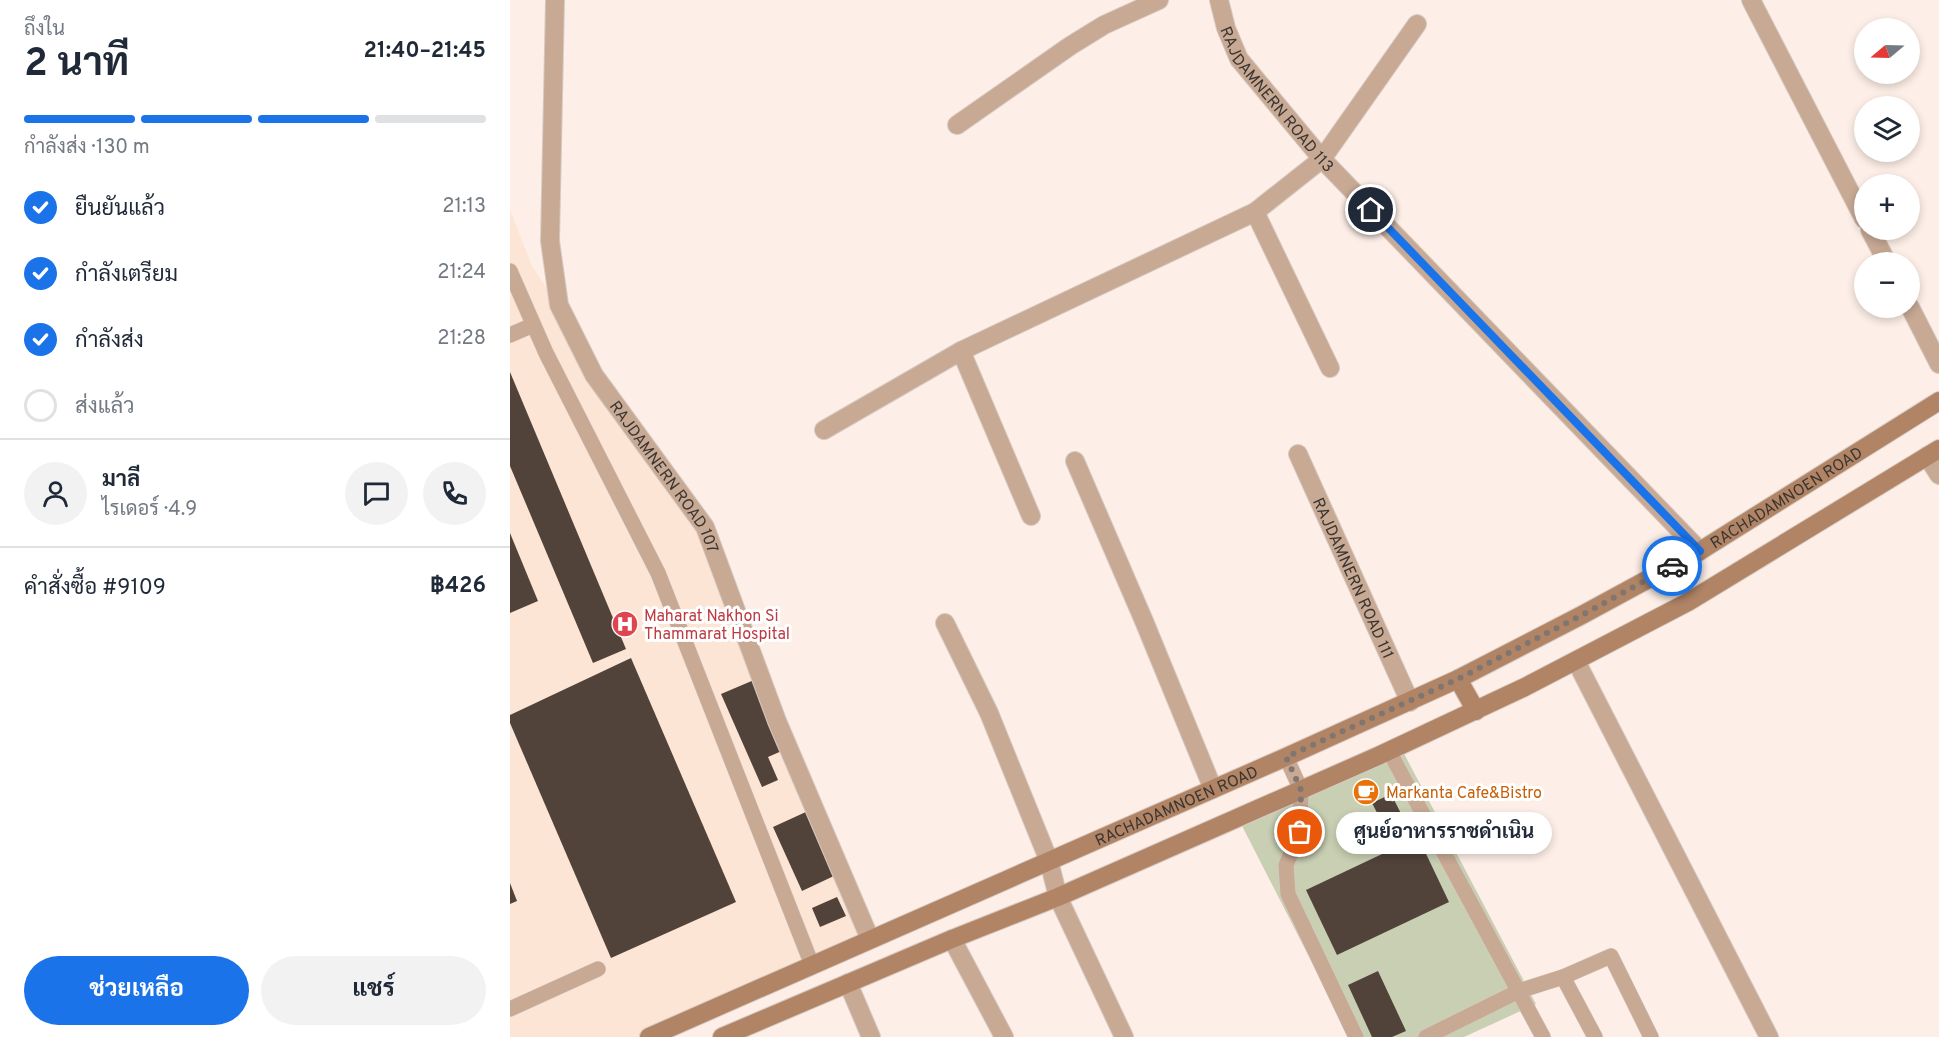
<!DOCTYPE html>
<html lang="th">
<head>
<meta charset="utf-8">
<style>
	body { margin:0; font-family:Overpass,Sarabun,sans-serif; background:#f2f2f3; color:#1f2937; height:100vh; display:flex; flex-direction:column; font-size:22px; white-space:nowrap }
	* { box-sizing:border-box; margin:0 }
	p { font-size:20px; color:#747a83 }
	.icon { flex:none; width:33px; height:33px; fill:none; stroke:currentColor; stroke-width:2; stroke-linecap:round; stroke-linejoin:round }
	.map { position:relative; flex:1; overflow:hidden }
	.drawer { display:flex; flex-direction:column; background:#fff; width:510px }
	.drawer>* { flex:none }
	.needle { width:39px; rotate:251deg }
	.buttons { position:absolute; left:1344px; top:18px; display:grid; gap:12px }
	.buttons a { display:grid; place-items:center; width:66px; height:66px; border-radius:50%; background:#fff; box-shadow:0 3px 9px #0003; font-size:30px }
	.pin { position:absolute; display:grid; place-items:center; width:51px; height:51px; color:#fff; margin:-26px; border:3px solid #fff; border-radius:50%; box-shadow:0 2px 6px #0007 }
	.courier { position:absolute; display:grid; place-items:center; width:60px; height:60px; margin:-30px; border:4px solid #1a73e8; border-radius:50%; background:#fff; color:#222; box-shadow:0 2px 8px #0007 }
	.bubble { position:absolute; height:42px; border-radius:21px; background:#fff; box-shadow:0 3px 9px #0003; font-size:20px; font-weight:700; line-height:42px; text-align:center }
	.overview em { font-style:normal; font-weight:700 }
	.overview div { display:flex; flex-direction:column-reverse }
	.overview { display:flex; align-items:center; justify-content:space-between; height:102px; padding:0 24px }
	h1 { font-size:39px; font-weight:700; line-height:45px }
	.bar { display:grid; grid-template-columns:repeat(4,1fr); gap:9px 6px; align-content:center; height:72px; padding:0 24px }
	.bar i { height:8px; border-radius:4px; background:#e0e1e3 }
	.bar .selected { background:#1a73e8 }
	.bar p { grid-column:span 4 }
	.line { display:flex; align-items:center; gap:15px; padding:0 24px; border-top:2px solid #e0e1e3 }
	.line div { flex:1 }
	.round { display:grid; place-items:center; flex:none; width:63px; height:63px; border-radius:32px; background:#f2f2f3 }
	ol { padding:0 24px; list-style:none }
	li { display:flex; align-items:center; gap:18px; height:66px }
	li p { margin-inline-start:auto }
	li .icon { padding:6px; border-radius:50%; background:#1a73e8; color:#fff; stroke-width:4 }
	li:last-child { color:#747a83 }
	li i { width:33px; height:33px; border:3px solid #e0e1e3; border-radius:50% }
	.cta { display:flex; gap:12px; margin-top:auto; padding:12px 24px }
	.cta a { flex:1; height:69px; border-radius:36px; background:#1a73e8; color:#fff; font-size:24px; font-weight:700; line-height:69px; text-align:center }
	.cta a+a { background:#f2f2f3; color:#1f2937 }
	main { display:flex; flex:1; min-height:0 }
	.map>svg:first-child { display:block }
</style>
</head>
<body>
<main>
<section class="drawer">
<div class="overview"><div><h1>2 นาที</h1><p>ถึงใน</p></div><em>21:40–21:45</em></div>
<div class="bar"><i class="selected"></i><i class="selected"></i><i class="selected"></i><i></i><p>กำลังส่ง · 130 m</p></div>
<ol>
<li><svg class="icon" aria-label="check" viewBox="0 0 24 24"><path d="M5 12l5 5 9-10"/></svg>ยืนยันแล้ว<p>21:13</p></li>
<li><svg class="icon" aria-label="check" viewBox="0 0 24 24"><path d="M5 12l5 5 9-10"/></svg>กำลังเตรียม<p>21:24</p></li>
<li><svg class="icon" aria-label="check" viewBox="0 0 24 24"><path d="M5 12l5 5 9-10"/></svg>กำลังส่ง<p>21:28</p></li>
<li><i></i>ส่งแล้ว</li>
</ol>
<div class="line" style="height:108px"><a class="round"><svg class="icon" aria-label="person" viewBox="0 0 24 24"><circle cx="12" cy="8" r="4"/><path d="M4 21q1-7 8-7t8 7"/></svg></a><div><b>มาลี</b><p>ไรเดอร์ · 4.9</p></div><a class="round"><svg class="icon" aria-label="chat" viewBox="0 0 24 24"><path d="M4 5h16v11H9l-5 4z"/></svg></a><a class="round"><svg class="icon" aria-label="phone" viewBox="0 0 24 24"><path d="M5 4h4l2 5-3 2q2 4 5 5l2-3 5 2v4C11 20 4 13 5 4z"/></svg></a></div>
<div class="line" style="height:78px"><div>คำสั่งซื้อ #9109</div><b>฿426</b></div>
<div class="cta"><a>ช่วยเหลือ</a><a>แชร์</a></div>
</section>
<div class="map">
<svg width="1429" height="1037" viewBox="0 0 1429 1037">
	<rect width="100%" height="100%" fill="#fdefe7"/>
	<!-- built -->
	<polygon fill="#fde5d6" points="0,210 22,266 195,527 360,939 139,1037 0,1037"/>
	<!-- green -->
	<polygon fill="#c9cfb3" points="890,746 1026,1004 954,1037 840,1037 728,818"/>
	<!-- building -->
	<g fill="#51433a">
		<polygon points="0,372 116,649 83,663 0,466"/>
		<polygon points="0,533 28,601 0,613"/>
		<polygon points="121,658 226,902 101,958 0,723 0,715"/>
		<polygon points="244,680 274,750 258,757 268,780 252,787 211,694"/>
		<polygon points="881,794 900,831 881,840 862,803"/>
		<polygon points="298,811 326,875 292,891 263,827"/>
		<polygon points="908,837 939,902 827,955 796,890"/>
		<polygon points="0,883 7,901 0,904"/>
		<polygon points="327,897 336,916 310,927 302,908"/>
		<polygon points="868,971 896,1031 882,1037 862,1037 838,985"/>
	</g>
	<g fill="none" stroke-linecap="round" stroke-linejoin="round">
		<defs>
			<g id="lane">
				<polyline points="0,271 36,353 148,573 302,965"/>
				<polyline points="0,335 23,325"/>
				<polyline points="879,751 1033,1037"/>
				<polyline points="776,757 791,790 790,832 776,865 778,894 846,1037"/>
				<polyline points="1053,977 1085,1037"/>
				<polyline points="0,1009 88,969"/>
				<polyline points="916,1037 1009,991 1053,977 1101,956 1141,1037"/>
			</g>
			<g id="street">
				<path id="s1" d="M45 0 40 241 49 305 84 375 195 527 267 721 360 939"/>
				<path id="s2" d="M709 0 716 28 729 59 812 159 1190 551"/>
				<polyline points="1241,0 1354,219"/>
				<polyline points="447,125 560,46 594,25 649,0"/>
				<polyline points="745,212 820,368"/>
				<polyline points="1360,230 1377,262"/>
				<polyline points="1400,307 1429,364"/>
				<polyline points="451,351 521,516"/>
				<polyline points="314,430 451,351 745,212 812,159 907,24"/>
				<path id="s3" d="M788 454 900 702"/>
				<polyline points="1417,456 1429,475"/>
				<polyline points="565,461 634,621 703,789"/>
				<polyline points="435,623 479,713 539,861 548,897 614,1037"/>
				<polyline points="1066,661 1259,1037"/>
				<polyline points="442,939 494,1037"/>
				<polyline points="338,983 361,1037"/>
			</g>
			<g id="secondary">
				<polyline points="948,679 966,711"/>
				<path id="s4" d="M139 1037 776 757 948 679 1072 615 1190 551 1429 401"/>
				<polyline points="212,1037 442,939 548,897 868,756 1015,687 1178,602 1429,449"/>
			</g>
		</defs>
		<!-- lane casing -->
		<use href="#lane" stroke="#d6cac3" stroke-width="16"/>
		<!-- street casing -->
		<use href="#street" stroke="#d6cac3" stroke-width="20"/>
		<!-- secondary casing -->
		<use href="#secondary" stroke="#d6cac3" stroke-width="20"/>
		<!-- lane -->
		<use href="#lane" stroke="#c7a994" stroke-width="15"/>
		<!-- street -->
		<use href="#street" stroke="#c7a994" stroke-width="18"/>
		<!-- secondary -->
		<use href="#secondary" stroke="#b08465" stroke-width="18"/>
	</g>
	<g fill="none" stroke-linecap="round" stroke-linejoin="round">
		<!-- done -->
		<polyline stroke="#7f7671" stroke-width="6" stroke-dasharray="0 10.8" points="790,832 791,790 776,757 948,679 1072,615 1162,566"/>
		<!-- route -->
		<polyline stroke="#1a73e8" stroke-width="8" points="861,210 1190,551 1162,566"/>
	</g>
	<!-- icons -->
	<defs>
		<symbol id="hospital-disc" viewBox="-11 -11 22 22"><circle r="9.5" fill="#e0444e" stroke="#fff"/><path d="M-5-5h3v3.5h4V-5h3V5h-3V1.5h-4V5h-3Z" fill="#fff"/></symbol>
		<symbol id="cafe-disc" viewBox="-11 -11 22 22"><circle r="9.5" fill="#e8710a" stroke="#fff"/><path d="M-5.5-4.5H6V0H3Q3 3.5 0 3.5H-2.5Q-5.5 3.5-5.5 0ZM3-3.2v2h1.7v-2ZM-6 4.5H4V6H-6Z" fill="#fff"/></symbol>
	</defs>
	<g fill-rule="evenodd">
		<use href="#hospital-disc" x="100" y="609" width="30" height="30"/>
		<use href="#cafe-disc" x="841" y="777" width="30" height="30"/>
	</g>
	<g text-anchor="middle" stroke-width="6" stroke-linejoin="round" paint-order="stroke">
		<!-- street labels -->
		<g font-size="16" fill="#3b3531" stroke="#fff">
			<text dy="6" stroke="none"><textPath href="#s2" startOffset="117">RAJDAMNERN ROAD 113</textPath></text>
			<text dy="6" stroke="none"><textPath href="#s1" startOffset="508">RAJDAMNERN ROAD 107</textPath></text>
			<text dy="6" stroke="none"><textPath href="#s4" startOffset="1260">RACHADAMNOEN ROAD</textPath></text>
			<text dy="6" stroke="none"><textPath href="#s3" startOffset="136">RAJDAMNERN ROAD 111</textPath></text>
			<text dy="6" stroke="none"><textPath href="#s4" startOffset="576">RACHADAMNOEN ROAD</textPath></text>
		</g>
		<!-- health labels -->
		<g font-size="16" fill="#be3a42" stroke="#fff" text-anchor="start">
			<text x="134" y="621">Maharat Nakhon Si<tspan x="134" dy="18">Thammarat Hospital</tspan></text>
		</g>
		<!-- food labels -->
		<g font-size="16" fill="#c56008" stroke="#fff" text-anchor="start">
			<text x="876" y="798">Markanta Cafe&amp;Bistro</text>
		</g>
	</g>
</svg>
<div class="buttons">
<a><svg class="needle" viewBox="-14 -14 28 28"><path d="M0-13l5 13h-10z" fill="#e53935"/><path d="M0 13l5-13h-10z" fill="#747a83"/></svg></a>
<a><svg class="icon" aria-label="layers" viewBox="0 0 24 24"><path d="M12 4l9 5-9 5-9-5zM3 14l9 5 9-5"/></svg></a>
<a>+</a>
<a>−</a>
</div>
<div class="pin" style="left:790px;top:832px;background:#ea580c"><svg class="icon" aria-label="bag" viewBox="0 0 24 24"><path d="M5 8h14l-1 12H6zM9 8a3 3 0 0 1 6 0"/></svg></div>
<div class="pin" style="left:861px;top:210px;background:#1f2937"><svg class="icon" aria-label="home" viewBox="0 0 24 24"><path d="M3 11l9-7 9 7M6 9v11h12V9"/></svg></div>
<div class="courier" style="left:1162px;top:566px"><svg class="icon" aria-label="car" viewBox="0 0 24 24"><path d="M5 17H2v-5l4-1 3-4h7l3 4 3 1v5h-3M9 17h6M6 11h13"/><circle cx="7" cy="17" r="2"/><circle cx="17" cy="17" r="2"/></svg></div>
<div class="bubble" style="left:826px;top:812px;width:216px">ศูนย์อาหารราชดำเนิน</div>
</div>
</main>
</body>
</html>
